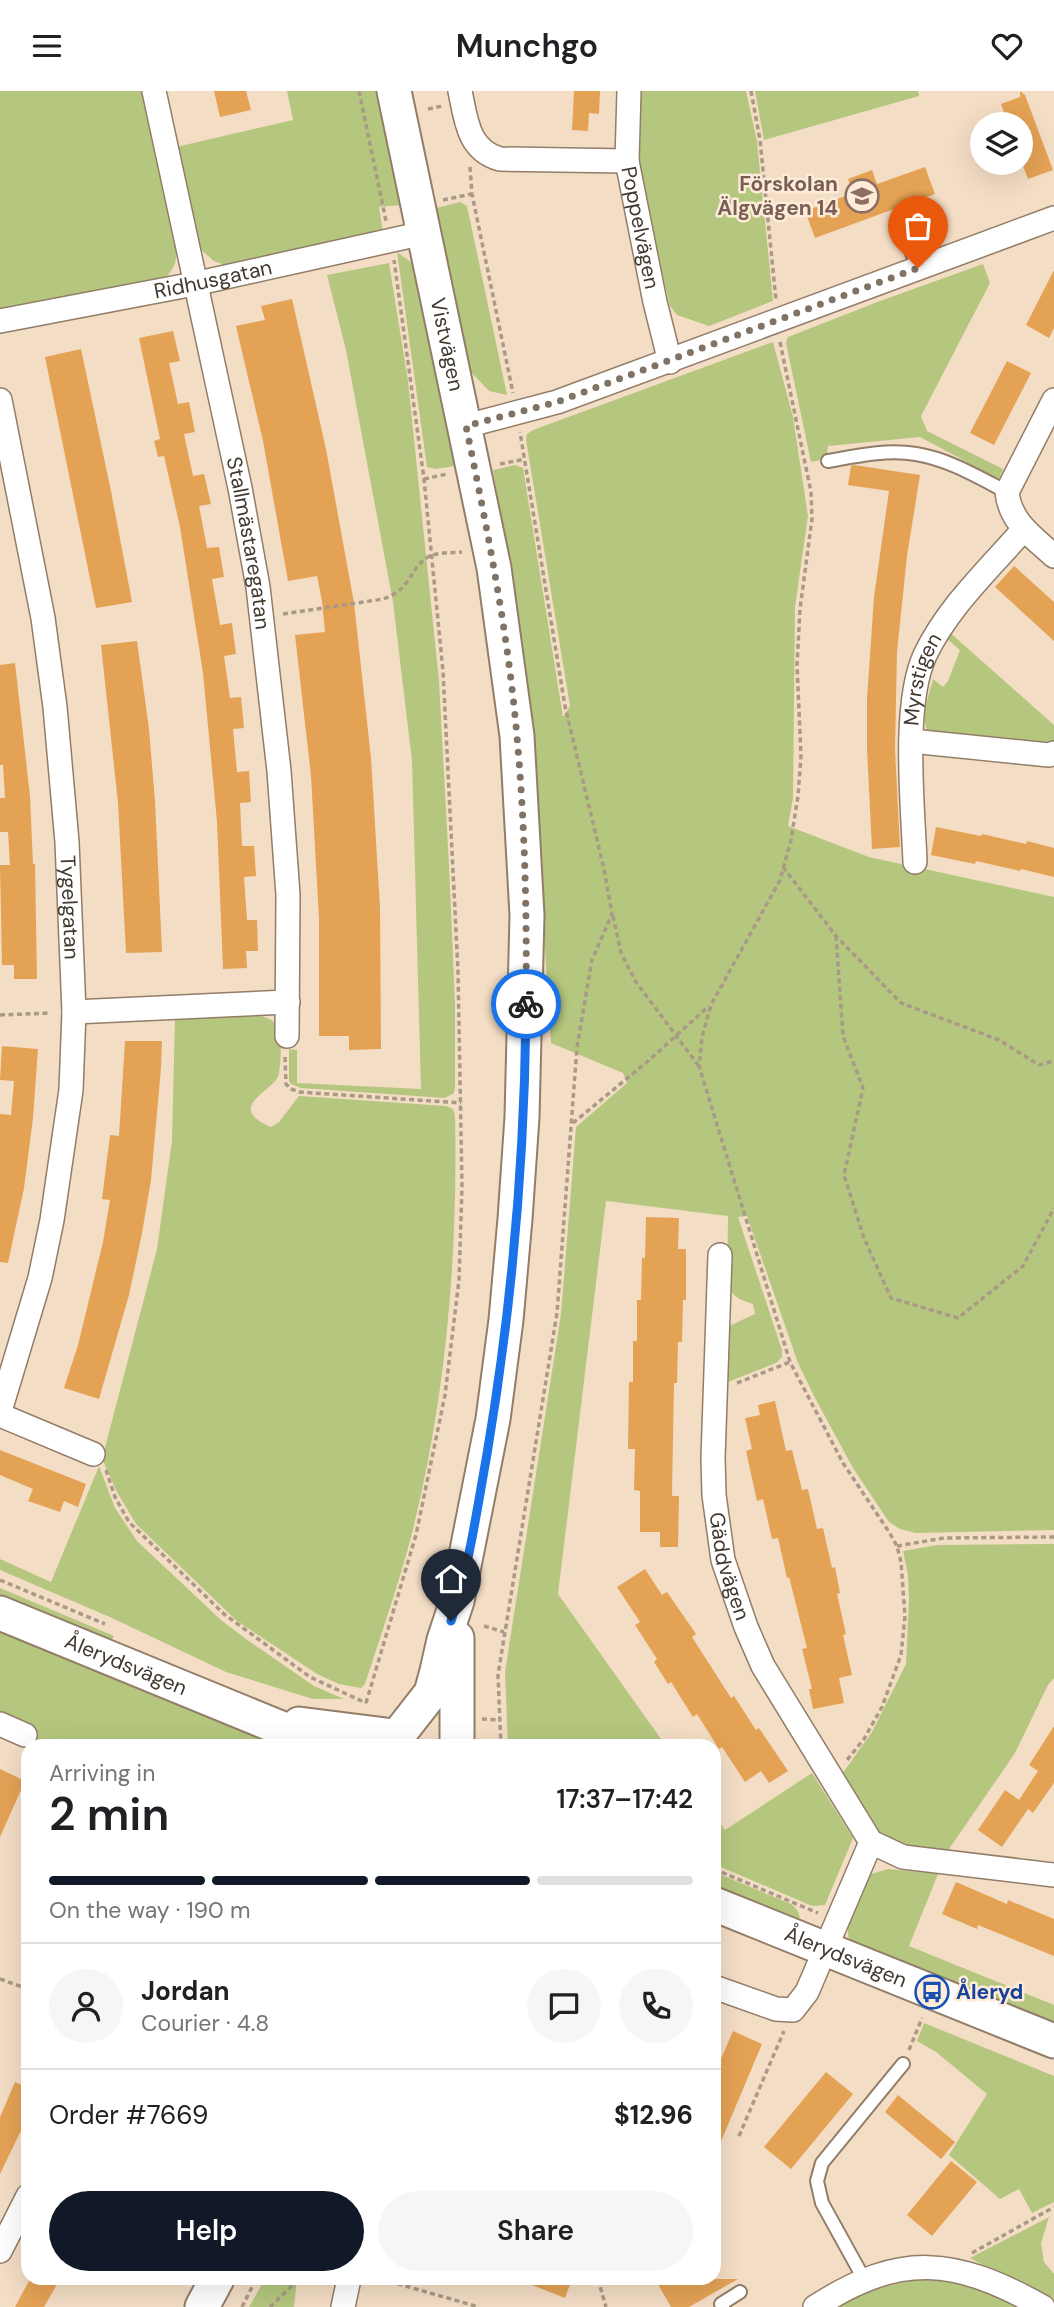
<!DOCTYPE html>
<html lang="en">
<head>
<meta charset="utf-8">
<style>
	body { margin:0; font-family:"DM Sans",sans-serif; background:#f6f6f6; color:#202124; height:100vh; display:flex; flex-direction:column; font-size:26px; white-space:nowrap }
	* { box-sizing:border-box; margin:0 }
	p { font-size:23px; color:#757577 }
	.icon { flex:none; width:38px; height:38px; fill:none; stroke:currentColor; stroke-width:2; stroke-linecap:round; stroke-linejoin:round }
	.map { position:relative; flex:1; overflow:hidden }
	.details { position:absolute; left:21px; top:1648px; width:700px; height:546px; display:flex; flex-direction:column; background:#fff; border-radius:21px; box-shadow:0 7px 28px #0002 }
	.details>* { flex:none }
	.fabs { position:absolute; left:970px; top:21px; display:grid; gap:14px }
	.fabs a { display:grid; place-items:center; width:63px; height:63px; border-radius:50%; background:#fff; box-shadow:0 7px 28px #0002; font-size:35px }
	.pin { position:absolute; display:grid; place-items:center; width:60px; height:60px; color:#fff; margin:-72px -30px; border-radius:50% 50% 50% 0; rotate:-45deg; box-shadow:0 0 7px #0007 }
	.pin .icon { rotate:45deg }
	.courier { position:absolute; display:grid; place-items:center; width:70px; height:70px; margin:-35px; border:5px solid #1a73e8; border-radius:50%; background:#fff; color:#222; box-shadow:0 2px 9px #0007 }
	.head em { font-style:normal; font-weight:600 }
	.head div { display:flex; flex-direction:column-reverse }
	.head { display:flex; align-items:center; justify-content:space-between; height:119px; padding:0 28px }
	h1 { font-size:46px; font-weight:600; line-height:52px }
	.bar { display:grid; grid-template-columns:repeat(4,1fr); gap:10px 7px; align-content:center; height:84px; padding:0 28px }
	.bar i { height:9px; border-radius:5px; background:#e0e0e0 }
	.bar .on { background:#111827 }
	.bar p { grid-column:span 4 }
	.line { display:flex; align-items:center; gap:18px; padding:0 28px; border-top:2px solid #e0e0e0 }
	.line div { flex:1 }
	.round { display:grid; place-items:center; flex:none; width:74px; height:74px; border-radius:37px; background:#f6f6f6 }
	.primary-button { display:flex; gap:14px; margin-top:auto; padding:14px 28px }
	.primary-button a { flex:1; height:80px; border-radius:42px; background:#111827; color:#fff; font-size:28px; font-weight:600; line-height:80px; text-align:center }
	.primary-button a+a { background:#f6f6f6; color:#202124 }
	header { display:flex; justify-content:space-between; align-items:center; height:91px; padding:0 28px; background:#fff; font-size:32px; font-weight:600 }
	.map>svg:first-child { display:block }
</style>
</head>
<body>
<header><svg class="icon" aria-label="menu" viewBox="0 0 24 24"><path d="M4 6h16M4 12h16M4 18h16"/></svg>Munchgo<svg class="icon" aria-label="heart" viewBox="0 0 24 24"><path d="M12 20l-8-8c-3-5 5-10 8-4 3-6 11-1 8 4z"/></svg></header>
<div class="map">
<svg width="1054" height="2216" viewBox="0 0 1054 2216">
	<rect width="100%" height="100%" fill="#f4ddc5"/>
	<!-- green -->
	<g fill="#b5c77e">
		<path d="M0 0H142L176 155C177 171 175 177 164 188L0 219Z"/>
		<polygon points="287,0 380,0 400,114 379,116 383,141 225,174 214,170 200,158 176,56 293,29"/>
		<polygon points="637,0 746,0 757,50 773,210 709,235 677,224 670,215 636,71"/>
		<polygon points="755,0 918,0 919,5 764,49"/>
		<polygon points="460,111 467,115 507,304 489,300 471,281 437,117"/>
		<polygon points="397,161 411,171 416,180 455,375 436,378 427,376"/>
		<polygon points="389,172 408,290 439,590 449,775 455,913 455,996 454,1002 445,1007 301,997 291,993 289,990 289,958 297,959 297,992 421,998 412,670 393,511 346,259 327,184"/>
		<polygon points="983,173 990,192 921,325 927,340 1003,378 999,388 920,346 828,355 826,368 811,371 786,252 788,246 880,210"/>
		<path d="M773 251 793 326 808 425 795 516 793 707 788 735 869 766 1054 806V1439L916 1442 900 1438 889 1431 853 1377 814 1305 798 1272 747 1125 738 1126 782 1259V1266L776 1272 723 1293 727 1243 729 1235 755 1223 753 1213C739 1209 734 1206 727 1194L728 1125 606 1110 558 1503 666 1655H508L505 1581 561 1223 576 1036 627 992 623 982 551 952 533 673 512 492 493 379 515 374 523 377 563 626 570 615 526 349 527 343 533 339Z"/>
		<path d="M947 539 1054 634V649L1042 659 932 646C917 631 929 606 933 588L943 596 948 590 960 559 946 547Z"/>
		<path d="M257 924C265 926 275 928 279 938 282 945 281 979 278 986 269 1002 226 1017 271 1036L279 1031 299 1005 446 1015 453 1018 455 1024C458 1166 446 1308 411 1446 398 1495 381 1544 365 1593L361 1597 339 1593 317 1583 237 1530 136 1433 117 1401 102 1368 157 1158 172 1050 175 926Z"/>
		<polygon points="99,1375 115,1417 137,1450 221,1529 246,1548 314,1595 344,1608 313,1608 226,1581 112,1527 0,1479 0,1468 51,1491"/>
		<polygon points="1054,1453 1054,1587 1048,1594 1015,1662 947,1761 896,1754 882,1745 842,1683 872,1641 906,1573 909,1508 908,1484 903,1460 937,1454"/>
		<polygon points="0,1497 114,1545 109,1553 0,1507"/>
		<polygon points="0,1536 287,1655 49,1655 35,1649 33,1637 0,1623"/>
		<polygon points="812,1682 853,1747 825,1814 812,1815 714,1773 714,1724 725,1739"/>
		<path d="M888 1778 938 1783 909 1855 1054 1914V1936L850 1851C842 1829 859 1805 868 1784Z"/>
		<path d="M714 1781 791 1813C798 1819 802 1824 798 1833L714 1799Z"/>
		<polygon points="924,1932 1054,1985 1054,2111 1032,2122 1019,2098 1000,2108 949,2064 987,2003 936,1961 917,1950"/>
		<polygon points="1049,2126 1041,2152 1044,2171 1054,2183 1054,2208 1039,2205 970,2167"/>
		<polygon points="929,2185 967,2189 1018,2216 840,2216 867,2200"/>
		<polygon points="265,2188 297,2188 294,2216 249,2216"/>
	</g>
	<!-- building -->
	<g fill="#e4a255">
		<polygon points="214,0 246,0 251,19 220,26"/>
		<polygon points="574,0 600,0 599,23 589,22 588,40 572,39"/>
		<polygon points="1020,0 1025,4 1053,79 1028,88 1020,67 1020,33 1008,33 1001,13 1020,6"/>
		<polygon points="925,76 935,103 815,147 805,120 853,102 848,88 872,79 877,93"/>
		<polygon points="1054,179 1054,237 1049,247 1026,234"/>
		<polygon points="292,208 326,358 354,512 371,667 380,816 381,958 349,959 349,945 319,945 319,828 311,685 295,544 325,541 322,510 317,485 288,490 263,350 236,235 265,229 261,215"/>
		<polygon points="173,240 180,270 169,272 178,313 189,311 195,341 184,343 193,385 204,383 211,413 199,415 207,457 219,456 224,486 212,488 220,534 232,532 236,563 224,565 230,607 241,606 244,637 233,638 237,681 249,680 251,711 240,712 242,755 254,755 256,785 244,786 247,829 257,829 258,860 246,860 247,877 223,878 217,731 203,582 180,436 164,365 158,366 154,350 160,348 139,247"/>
		<polygon points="81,258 111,400 132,511 96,517 45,266"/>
		<polygon points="1007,270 1031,282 994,354 970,342"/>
		<polygon points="854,374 920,384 907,465 897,561 895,658 900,756 872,758 867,658 867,608 874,506 889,400 848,394 851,375"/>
		<polygon points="1014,475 1054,511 1054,550 995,496"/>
		<polygon points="137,550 149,638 155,710 162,861 126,862 118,712 101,554"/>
		<polygon points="15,572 30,705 33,773 35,773 37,888 14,888 14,874 2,874 0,774 10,774 8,741 0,741 0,707 5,707 3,674 0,674 0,574"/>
		<polygon points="936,736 981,745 982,743 1026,753 1027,750 1054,757 1054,786 1021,778 1020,780 976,770 975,773 931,764"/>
		<polygon points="125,950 162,950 161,977 151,1089 142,1142 129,1204 99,1308 64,1297 78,1254 103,1151 110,1109 102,1108 110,1044 119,1045"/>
		<polygon points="2,955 38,958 33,1027 24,1097 8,1172 0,1171 0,1023 11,1024 14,990 0,989"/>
		<polygon points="646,1126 679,1127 678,1158 686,1158 686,1209 683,1209 682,1251 678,1251 677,1292 674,1292 672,1405 679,1405 678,1456 660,1456 660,1441 640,1441 640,1400 634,1399 635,1358 628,1358 629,1291 633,1291 633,1250 637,1250 637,1209 641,1209 642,1167 645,1167"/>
		<polygon points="775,1310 786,1360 792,1359 802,1399 808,1398 817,1438 823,1437 832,1477 835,1476 840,1502 837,1503 846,1543 843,1544 852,1584 839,1587 844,1612 813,1618 809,1598 812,1598 802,1558 807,1557 789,1486 787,1487 778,1447 772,1448 763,1408 757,1410 746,1360 752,1358 745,1327 760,1324 758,1314"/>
		<polygon points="0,1359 86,1393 78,1416 64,1410 60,1421 28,1410 33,1398 0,1384"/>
		<polygon points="645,1478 662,1504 667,1501 696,1543 692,1546 731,1607 734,1605 756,1639 759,1637 788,1680 769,1692 761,1680 745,1691 722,1656 719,1658 697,1623 693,1626 671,1591 668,1593 654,1571 657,1568 635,1534 640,1531 617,1496"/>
		<polygon points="1054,1635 1054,1692 1033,1722 1028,1718 1002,1756 978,1739 1005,1699 1019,1709 1038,1680 1029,1674"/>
		<polygon points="0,1678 25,1690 0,1746"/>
		<polygon points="956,1791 1007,1813 1008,1809 1054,1828 1054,1865 978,1834 977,1838 942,1823"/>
		<polygon points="733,1940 762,1953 714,2067 714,1984"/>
		<polygon points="826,1981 853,2003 791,2078 764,2056"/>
		<polygon points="15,1991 28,1997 28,2025 0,2083 0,2026"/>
		<polygon points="898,2004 955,2051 941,2068 885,2021"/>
		<polygon points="951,2070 977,2091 932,2145 907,2124"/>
		<polygon points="30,2188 60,2188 44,2216 15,2216"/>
		<polygon points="519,2188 572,2188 565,2207 519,2189"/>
		<polygon points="655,2188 738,2188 689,2216 671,2216"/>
	</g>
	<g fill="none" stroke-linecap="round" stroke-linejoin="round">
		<defs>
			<g id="service">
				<polyline points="900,132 918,177"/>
				<path d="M828 370C856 365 887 358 916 363 948 368 978 386 1007 401"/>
				<polyline points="864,2188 822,2112 817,2090 822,2072 903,1973"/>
				<polyline points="723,2216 721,2213 740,2201"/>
			</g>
			<g id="minor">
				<path id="s1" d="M154 0 240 397 258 496 279 680 288 804 287 945"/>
				<path d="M460 0C466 29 468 59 500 68L627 70"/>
				<path id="s2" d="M629 0 627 70 655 211 670 271"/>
				<path id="s3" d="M0 230 194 193 424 142"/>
				<path id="s4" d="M0 309 43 527 55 616 67 751 74 921 71 999 52 1129 40 1187 0 1320"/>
				<path d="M1054 309 1007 401C1010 431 1033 446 1054 465"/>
				<polyline points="466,335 557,311 1054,127"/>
				<polyline points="911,650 1049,664 1054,662"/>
				<path id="s5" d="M915 771C913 716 902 614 925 564 948 516 989 478 1024 438"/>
				<polyline points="74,921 288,911"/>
				<path id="s6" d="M720 1164 713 1367 714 1404 723 1469 746 1536 763 1575 871 1751 903 1766 1054 1784"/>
				<polyline points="0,1324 93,1363"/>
				<polyline points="0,1633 25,1644"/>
				<polyline points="714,1896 776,1918 793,1919 807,1901 871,1751"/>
				<polyline points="0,2160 28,2105"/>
				<polyline points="343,2216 349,2188"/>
				<path d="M815 2216C902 2160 955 2167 1043 2216"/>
			</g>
			<g id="secondary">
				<path id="s7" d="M394 0 494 477 517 645 527 824 522 1026 515 1128 506 1229 493 1328 457 1510 444 1549 437 1580 431 1602 399 1643"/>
				<path id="s8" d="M0 1522 327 1656"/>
				<polyline points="299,1633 394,1645"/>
				<polyline points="457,1656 457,1547"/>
				<path id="s9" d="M714 1813 1054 1950"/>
				<polyline points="202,2216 217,2188"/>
			</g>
		</defs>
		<!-- service casing -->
		<use href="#service" stroke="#927d68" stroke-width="16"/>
		<!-- minor casing -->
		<use href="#minor" stroke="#927d68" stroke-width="26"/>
		<!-- secondary casing -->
		<use href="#secondary" stroke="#927d68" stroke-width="37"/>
		<!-- path -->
		<g stroke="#aa9986" stroke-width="3.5" stroke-dasharray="5 3.5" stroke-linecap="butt">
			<polyline points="359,0 386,130"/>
			<polyline points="751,0 760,49 776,209"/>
			<polyline points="428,18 443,15"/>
			<polyline points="470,76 472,103 513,302"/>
			<polyline points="443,109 472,103"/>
			<polyline points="780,251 811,401 812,428 800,518 797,574 801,665 798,705 791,749 780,789 711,914 702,946 699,975 790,1271 843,1372 889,1441 897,1455 901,1471 905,1525 901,1564 882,1616 864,1648 847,1669"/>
			<polyline points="500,373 525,368"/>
			<polyline points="424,388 447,383"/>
			<path d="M283 523 383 508C413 498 408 478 428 466 437 461 452 462 462 461"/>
			<polyline points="783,776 836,845 901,912 999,949 1039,974 1054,970"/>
			<polyline points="613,825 621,862 636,891 698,974"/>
			<polyline points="836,845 843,945 863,997 844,1084 864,1147 891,1207 958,1227 1023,1175 1054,1117"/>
			<polyline points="0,924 51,922"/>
			<polyline points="285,966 286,993 291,998 299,1001 461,1012"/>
			<polyline points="573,1032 647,971 709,915"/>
			<polyline points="737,1292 790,1271"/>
			<polyline points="106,1379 115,1406 129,1431 224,1523 310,1586 366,1612"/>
			<polyline points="897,1455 944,1447 1054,1446"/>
			<polyline points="0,1489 105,1533"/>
			<polyline points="484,1535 504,1541"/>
			<polyline points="366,1612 416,1444 445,1304 459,1189 462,1096 458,880 443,580 424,388 394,169"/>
			<polyline points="482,1628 500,1629"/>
			<polyline points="501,1656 498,1584 557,1222 577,956 592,869 612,823 604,778 565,615 520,341"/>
			<polyline points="714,1778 818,1822"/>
			<polyline points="0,1888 28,1898"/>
			<polyline points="909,1959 922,1927"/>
			<polyline points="739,2045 784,1940"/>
			<polyline points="972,2162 1054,2116"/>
			<polyline points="381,2188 479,2216"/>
			<polyline points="598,2188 606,2216"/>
			<polyline points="242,2216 256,2188"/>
			<polyline points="270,2216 299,2188"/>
		</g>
		<!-- service -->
		<use href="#service" stroke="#fff" stroke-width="12"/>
		<!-- minor -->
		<use href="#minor" stroke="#fff" stroke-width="23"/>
		<!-- secondary -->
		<use href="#secondary" stroke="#fff" stroke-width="33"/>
	</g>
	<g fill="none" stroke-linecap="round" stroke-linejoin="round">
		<!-- done -->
		<path stroke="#807264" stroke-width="7" stroke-dasharray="0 12.6" d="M526 913C527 824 525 734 517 646 508 541 487 437 466 335L557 311 918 177"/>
		<!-- route -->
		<path stroke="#1a73e8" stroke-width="9" d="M451 1530C469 1477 477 1418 487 1363 512 1215 525 1063 526 913"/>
	</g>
	<!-- icons -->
	<defs>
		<symbol id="school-ring" viewBox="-11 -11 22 22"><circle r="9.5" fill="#feebd8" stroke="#8d6e63" stroke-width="1.5"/><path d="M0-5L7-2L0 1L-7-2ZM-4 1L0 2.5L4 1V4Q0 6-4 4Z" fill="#8d6e63"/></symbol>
		<symbol id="bus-ring" viewBox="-11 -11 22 22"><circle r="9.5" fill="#feebd8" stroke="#1a4fb4" stroke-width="1.5"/><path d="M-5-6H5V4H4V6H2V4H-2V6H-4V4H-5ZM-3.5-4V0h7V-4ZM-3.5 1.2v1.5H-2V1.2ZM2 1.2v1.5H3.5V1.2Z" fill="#1a4fb4"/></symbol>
	</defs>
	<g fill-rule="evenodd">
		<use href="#school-ring" x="843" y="86" width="38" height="38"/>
		<use href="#bus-ring" x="913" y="1882" width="38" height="38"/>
	</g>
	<g text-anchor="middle" stroke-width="5" stroke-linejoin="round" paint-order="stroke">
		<!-- education labels -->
		<g font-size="21" font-weight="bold" fill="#785e54" stroke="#feebd8" text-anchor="end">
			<text x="838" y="100">Förskolan<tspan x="838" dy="24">Älgvägen 14</tspan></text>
		</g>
		<!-- street labels -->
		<g font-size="21" fill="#42392f" stroke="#feebd8">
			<text dy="7" stroke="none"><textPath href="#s2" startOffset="138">Poppelvägen</textPath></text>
			<text dy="7" stroke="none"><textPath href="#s3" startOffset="217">Ridhusgatan</textPath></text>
			<text dy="7" stroke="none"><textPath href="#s7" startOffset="259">Vistvägen</textPath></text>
			<text dy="7" stroke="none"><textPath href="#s1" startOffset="462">Stallmästaregatan</textPath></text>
			<text dy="7" stroke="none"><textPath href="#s5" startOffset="184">Myrstigen</textPath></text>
			<text dy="7" stroke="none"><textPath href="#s4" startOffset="513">Tygelgatan</textPath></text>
			<text dy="7" stroke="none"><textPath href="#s6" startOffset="313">Gäddvägen</textPath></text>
			<text dy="7" stroke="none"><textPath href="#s8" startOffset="136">Ålerydsvägen</textPath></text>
			<text dy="7" stroke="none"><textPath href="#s9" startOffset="142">Ålerydsvägen</textPath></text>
		</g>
		<!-- transit labels -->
		<g font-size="21" font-weight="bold" fill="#164399" stroke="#feebd8" text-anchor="start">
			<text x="956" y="1908">Åleryd</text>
		</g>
	</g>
</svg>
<div class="fabs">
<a><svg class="icon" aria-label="layers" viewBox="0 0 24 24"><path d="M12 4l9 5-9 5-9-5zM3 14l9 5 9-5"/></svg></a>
</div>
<div class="pin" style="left:918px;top:177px;background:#ea580c"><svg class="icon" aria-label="bag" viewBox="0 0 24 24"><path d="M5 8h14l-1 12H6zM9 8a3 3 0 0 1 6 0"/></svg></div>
<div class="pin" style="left:451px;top:1530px;background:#1f2937"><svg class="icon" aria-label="home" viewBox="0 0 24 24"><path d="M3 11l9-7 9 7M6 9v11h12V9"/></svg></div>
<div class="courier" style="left:526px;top:913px"><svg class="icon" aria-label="bike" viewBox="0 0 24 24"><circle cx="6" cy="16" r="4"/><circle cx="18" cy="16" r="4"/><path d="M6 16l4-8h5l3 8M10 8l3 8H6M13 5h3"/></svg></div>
<section class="details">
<div class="head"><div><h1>2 min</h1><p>Arriving in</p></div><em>17:37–17:42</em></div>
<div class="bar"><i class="on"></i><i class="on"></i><i class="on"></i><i></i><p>On the way · 190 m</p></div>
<div class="line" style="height:126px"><a class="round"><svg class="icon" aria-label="person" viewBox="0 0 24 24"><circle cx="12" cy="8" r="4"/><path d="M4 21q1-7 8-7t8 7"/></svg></a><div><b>Jordan</b><p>Courier · 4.8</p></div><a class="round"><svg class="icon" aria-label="chat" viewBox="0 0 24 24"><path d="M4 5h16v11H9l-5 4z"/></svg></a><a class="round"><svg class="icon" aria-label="phone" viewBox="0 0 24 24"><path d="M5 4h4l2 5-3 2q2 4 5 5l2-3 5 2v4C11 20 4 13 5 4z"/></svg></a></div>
<div class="line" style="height:91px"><div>Order #7669</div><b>$12.96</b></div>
<div class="primary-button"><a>Help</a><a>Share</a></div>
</section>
</div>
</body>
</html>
